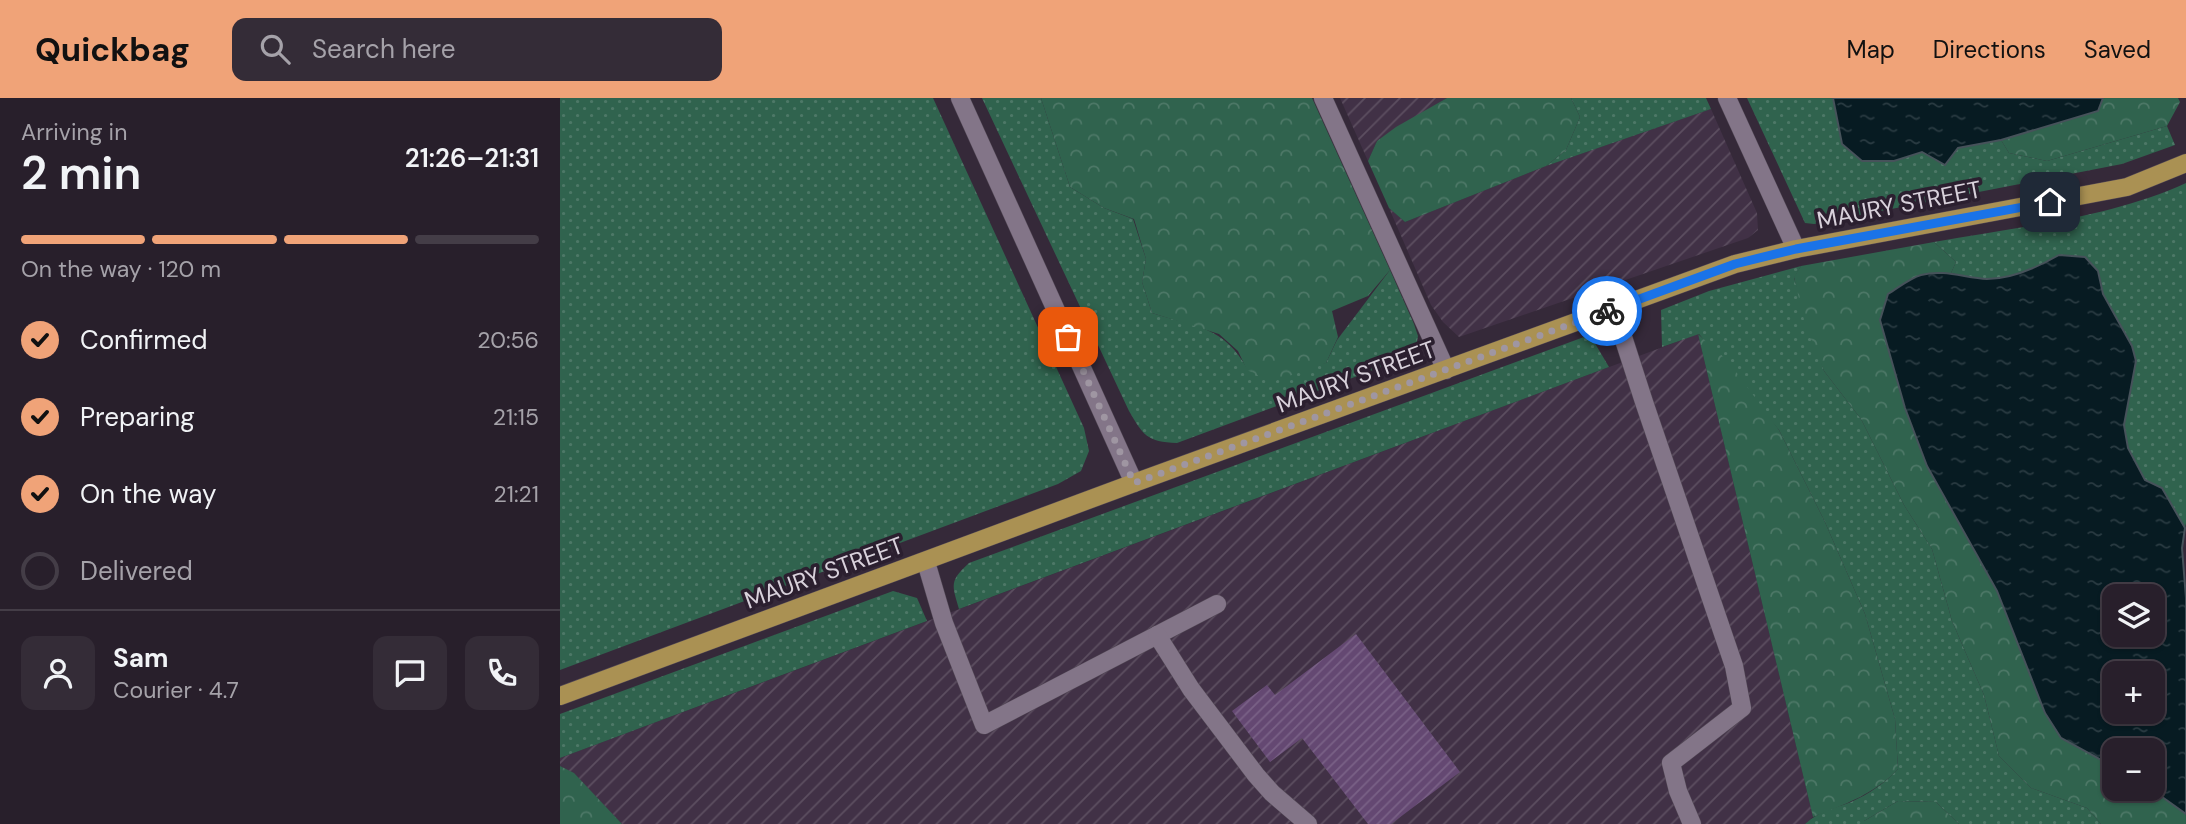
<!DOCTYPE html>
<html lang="en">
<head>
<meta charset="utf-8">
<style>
	body { margin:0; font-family:"DM Sans",sans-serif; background:#342c37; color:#f1f3f6; height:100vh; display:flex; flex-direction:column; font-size:26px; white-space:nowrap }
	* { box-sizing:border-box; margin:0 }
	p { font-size:23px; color:#a5a2a9 }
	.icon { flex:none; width:38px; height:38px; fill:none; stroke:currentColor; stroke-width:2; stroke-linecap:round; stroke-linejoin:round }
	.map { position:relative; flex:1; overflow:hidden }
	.details { display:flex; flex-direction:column; background:#281f2b; width:560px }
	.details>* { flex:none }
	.tools { position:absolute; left:1542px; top:486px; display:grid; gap:14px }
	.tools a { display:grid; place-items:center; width:63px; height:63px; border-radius:14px; background:#281f2b; box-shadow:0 2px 5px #0004,0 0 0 2px #443d47; font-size:35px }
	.pin { position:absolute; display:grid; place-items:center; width:60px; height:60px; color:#fff; margin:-30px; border-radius:14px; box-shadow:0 4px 10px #0006 }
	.courier { position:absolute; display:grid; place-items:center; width:70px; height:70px; margin:-35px; border:5px solid #1a73e8; border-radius:50%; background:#fff; color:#222; box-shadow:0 2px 9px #0007 }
	.headline em { font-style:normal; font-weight:600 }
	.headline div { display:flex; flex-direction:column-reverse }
	.headline { display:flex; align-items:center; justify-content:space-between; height:119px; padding:0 21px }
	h1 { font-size:46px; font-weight:600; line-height:52px }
	.bar { display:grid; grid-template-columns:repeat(4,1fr); gap:10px 7px; align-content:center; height:84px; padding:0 21px }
	.bar i { height:9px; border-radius:5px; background:#443d47 }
	.bar .on { background:#f0a378 }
	.bar p { grid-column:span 4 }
	.line { display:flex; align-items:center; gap:18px; padding:0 21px; border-top:2px solid #443d47 }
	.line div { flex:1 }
	.round { display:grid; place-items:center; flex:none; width:74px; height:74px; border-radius:14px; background:#342c37 }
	ol { padding:0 21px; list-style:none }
	li { display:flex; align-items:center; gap:21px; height:77px }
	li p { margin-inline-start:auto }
	li .icon { padding:7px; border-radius:50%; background:#f0a378; color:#111; stroke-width:4 }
	li:last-child { color:#a5a2a9 }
	li i { width:38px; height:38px; border:4px solid #443d47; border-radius:50% }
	header { display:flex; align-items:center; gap:42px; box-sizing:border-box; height:98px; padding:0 35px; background:#f0a378; color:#111 }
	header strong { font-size:33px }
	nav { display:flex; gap:38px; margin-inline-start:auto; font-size:24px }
	.search { width:490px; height:63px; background:#342c37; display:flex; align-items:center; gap:18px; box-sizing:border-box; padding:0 24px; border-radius:14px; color:#a5a2a9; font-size:26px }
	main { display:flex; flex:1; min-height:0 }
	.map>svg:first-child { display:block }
</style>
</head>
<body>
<header>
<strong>Quickbag</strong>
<div class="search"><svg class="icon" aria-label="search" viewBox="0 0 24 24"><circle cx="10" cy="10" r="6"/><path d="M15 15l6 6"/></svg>Search here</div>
<nav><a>Map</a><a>Directions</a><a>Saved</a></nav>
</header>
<main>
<section class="details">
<div class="headline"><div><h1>2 min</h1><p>Arriving in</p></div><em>21:26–21:31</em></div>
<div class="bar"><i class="on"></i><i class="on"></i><i class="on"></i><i></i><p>On the way · 120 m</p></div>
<ol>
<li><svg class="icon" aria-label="check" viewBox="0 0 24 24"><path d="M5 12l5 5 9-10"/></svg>Confirmed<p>20:56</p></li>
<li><svg class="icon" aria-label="check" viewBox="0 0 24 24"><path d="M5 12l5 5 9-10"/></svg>Preparing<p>21:15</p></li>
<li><svg class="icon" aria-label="check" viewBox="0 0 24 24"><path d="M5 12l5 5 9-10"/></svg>On the way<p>21:21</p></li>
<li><i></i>Delivered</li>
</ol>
<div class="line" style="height:126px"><a class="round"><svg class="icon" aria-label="person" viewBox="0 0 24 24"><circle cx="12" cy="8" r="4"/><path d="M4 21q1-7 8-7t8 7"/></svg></a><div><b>Sam</b><p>Courier · 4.7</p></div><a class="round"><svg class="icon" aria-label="chat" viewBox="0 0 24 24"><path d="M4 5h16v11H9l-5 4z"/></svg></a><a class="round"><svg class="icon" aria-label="phone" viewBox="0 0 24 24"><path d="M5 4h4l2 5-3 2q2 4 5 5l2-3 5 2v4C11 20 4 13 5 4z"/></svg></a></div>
</section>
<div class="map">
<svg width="1626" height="726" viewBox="0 0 1626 726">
	<defs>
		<pattern id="industrial-furrows" width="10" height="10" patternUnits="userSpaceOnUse" patternTransform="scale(1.75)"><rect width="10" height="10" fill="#413146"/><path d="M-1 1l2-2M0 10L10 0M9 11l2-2" fill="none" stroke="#5c4e60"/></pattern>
		<pattern id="grass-dots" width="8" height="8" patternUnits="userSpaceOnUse" patternTransform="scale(1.75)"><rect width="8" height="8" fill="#30634e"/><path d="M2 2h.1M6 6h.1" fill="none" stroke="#4d7867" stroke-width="1.8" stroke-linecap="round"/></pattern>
		<pattern id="forest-crowns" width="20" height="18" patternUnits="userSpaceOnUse" patternTransform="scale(1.75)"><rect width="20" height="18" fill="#30634e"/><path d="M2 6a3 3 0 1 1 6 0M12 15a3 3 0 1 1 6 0" fill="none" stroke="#4d7867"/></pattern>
		<pattern id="water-ripples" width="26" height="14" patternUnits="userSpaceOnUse" patternTransform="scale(1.75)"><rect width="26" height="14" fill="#071b22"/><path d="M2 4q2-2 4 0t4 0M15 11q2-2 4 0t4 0" fill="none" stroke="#2a3b42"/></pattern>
		<pattern id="building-hatch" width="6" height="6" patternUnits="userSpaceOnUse" patternTransform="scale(1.75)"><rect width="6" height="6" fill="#644872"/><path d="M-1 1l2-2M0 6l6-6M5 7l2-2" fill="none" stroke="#796186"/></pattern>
	</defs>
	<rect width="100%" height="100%" fill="#352939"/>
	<!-- industrial -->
	<g fill="url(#industrial-furrows)">
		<polygon points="780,0 887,0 817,43 808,63"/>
		<polygon points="1151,11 1197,115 1198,132 1188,140 899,239 883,224 871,207 829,110 845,124 986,68"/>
		<polygon points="1138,236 1253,719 1245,726 62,726 14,676 0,668 0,660"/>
	</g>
	<!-- grass -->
	<g fill="url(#grass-dots)">
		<polygon points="0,0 373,0 524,330 529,353 521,373 498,386 0,572"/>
		<path d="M422 0H481L510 89 544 110 573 121 586 161 582 184 592 215C636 229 664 228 688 272L766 265 777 242 830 172 854 226 858 238 855 255 846 260 617 345C587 344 583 337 569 313Z"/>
		<polygon points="1011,0 1146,0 1151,11 986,68 1006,52 1020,19"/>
		<polygon points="1187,0 1273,0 1282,46 1334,63 1362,53 1398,50 1441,42 1449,55 1487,63 1607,28 1615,47 1562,66 1254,126 1245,125"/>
		<path d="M1626 85V425L1625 430 1602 390 1585 382 1568 350 1564 327 1576 263 1572 248 1543 196 1538 173 1499 157C1478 169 1450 182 1425 181 1413 180 1402 177 1391 175L1396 164 1374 144C1457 129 1550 120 1626 85Z"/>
		<path d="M1241 168 1234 180 1264 273 1301 321 1344 407 1372 451 1392 523 1424 597 1439 658 1471 690 1527 710 1541 726H1399L1376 704 1338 703 1304 723V726H1245C1258 714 1275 710 1291 704 1309 696 1325 685 1338 671L1335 621 1305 516 1264 422 1219 332 1139 236 1102 249 1101 212 1149 193Z"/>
		<path d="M1024 239 1033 242 1049 269 399 511C392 487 389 483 409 465Z"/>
		<polygon points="333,493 357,500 367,523 0,660 0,616"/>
	</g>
	<!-- forest -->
	<g fill="url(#forest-crowns)">
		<polygon points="481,0 752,0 830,172 808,198 772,213 778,239 766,265 712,284 687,272 678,253 659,236 592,215 582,184 586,161 574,121 544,110 510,89"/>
		<polygon points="887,0 1011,0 1020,19 1006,52 986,68 845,124 829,110 808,63 817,43 836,29"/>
		<polygon points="1543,0 1618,0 1620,4 1607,28 1487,63 1449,55 1441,42 1538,13"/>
		<polygon points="1374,144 1396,164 1391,175 1361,177 1331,262 1345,310 1367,368 1437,493 1485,615 1501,640 1554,669 1554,691 1591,691 1626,716 1626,726 1541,726 1527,710 1471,690 1439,658 1424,597 1392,523 1372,451 1344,407 1301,321 1264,273 1245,226 1234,179 1241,168"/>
		<path d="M1138 236 1168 263 1219 332 1264 422 1305 516 1335 621 1338 671C1315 696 1283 707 1253 719Z"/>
		<polygon points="0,668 14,675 62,726 0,726"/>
		<polygon points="1338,703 1376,704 1399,726 1304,726 1304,723"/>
	</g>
	<!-- water -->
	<g fill="url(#water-ripples)" stroke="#46525a" stroke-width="2" fill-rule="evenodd">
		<polygon points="1273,0 1543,0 1538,13 1441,42 1398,50 1385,67 1362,54 1334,63 1302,63 1282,46"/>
		<path d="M1499 157 1525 159 1538 173 1543 196 1572 248 1576 263 1564 327 1568 350 1585 382 1602 390 1625 430 1622 450 1626 500V716L1591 691 1592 653H1554V669L1501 640 1485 615 1437 493 1367 368 1345 310 1320 222 1328 196C1338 190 1350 180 1361 177 1384 171 1405 180 1427 181 1452 181 1478 169 1499 157ZM1554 499H1592V537H1554ZM1554 576H1592V614H1554Z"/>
	</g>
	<!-- building -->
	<polygon fill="url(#building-hatch)" points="796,536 900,674 831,726 808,726 742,640 710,664 672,613 707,587 715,597"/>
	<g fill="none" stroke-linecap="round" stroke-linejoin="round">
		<defs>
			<g id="minor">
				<polyline points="400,0 574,385"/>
				<polyline points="763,0 886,272"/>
				<polyline points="1167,0 1236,151"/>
				<polyline points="1054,211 1084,304 1174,568 1182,610 1111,665 1118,693 1132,726"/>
				<polyline points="366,464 384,525 424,627 657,506"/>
				<polyline points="597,537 631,591 696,677 712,695 748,726"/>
			</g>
			<polyline id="major" points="0,598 574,385 1175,166 1236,151 1567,89 1626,65"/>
		</defs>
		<!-- minor casing -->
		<use href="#minor" stroke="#514754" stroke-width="19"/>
		<!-- major casing -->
		<use href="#major" stroke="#514754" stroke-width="19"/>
		<!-- minor -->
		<use href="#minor" stroke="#837588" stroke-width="18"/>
		<!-- major -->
		<use href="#major" stroke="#aa9153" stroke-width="18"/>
	</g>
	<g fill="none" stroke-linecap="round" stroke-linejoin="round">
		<!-- done -->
		<polyline stroke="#9f96a2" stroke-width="7" stroke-dasharray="0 12.6" points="508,239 574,385 1047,213"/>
		<!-- route -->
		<polyline stroke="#1a73e8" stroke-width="9" points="1047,213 1175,166 1236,151 1490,104"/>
	</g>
	<g text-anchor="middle" stroke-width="7" stroke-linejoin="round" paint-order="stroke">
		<!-- street labels -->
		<g font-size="24" fill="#d8d1db" stroke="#2b1f2f">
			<text transform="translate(1339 107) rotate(-11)" y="8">MAURY STREET</text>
			<text transform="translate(796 279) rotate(-20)" y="8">MAURY STREET</text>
			<text transform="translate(264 475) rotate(-20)" y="8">MAURY STREET</text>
		</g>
	</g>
</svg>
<div class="tools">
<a><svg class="icon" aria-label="layers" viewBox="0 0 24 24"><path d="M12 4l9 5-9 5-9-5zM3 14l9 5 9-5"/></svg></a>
<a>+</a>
<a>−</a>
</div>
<div class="pin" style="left:508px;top:239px;background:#ea580c"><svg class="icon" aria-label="bag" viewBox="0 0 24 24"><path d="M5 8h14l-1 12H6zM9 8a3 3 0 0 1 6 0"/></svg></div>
<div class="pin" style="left:1490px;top:104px;background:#1f2937"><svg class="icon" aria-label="home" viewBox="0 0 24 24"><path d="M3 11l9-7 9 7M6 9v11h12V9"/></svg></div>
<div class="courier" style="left:1047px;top:213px"><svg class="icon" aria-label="bike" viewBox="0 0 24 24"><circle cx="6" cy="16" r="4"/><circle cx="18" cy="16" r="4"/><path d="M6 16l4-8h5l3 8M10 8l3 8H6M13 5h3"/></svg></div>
</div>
</main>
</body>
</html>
